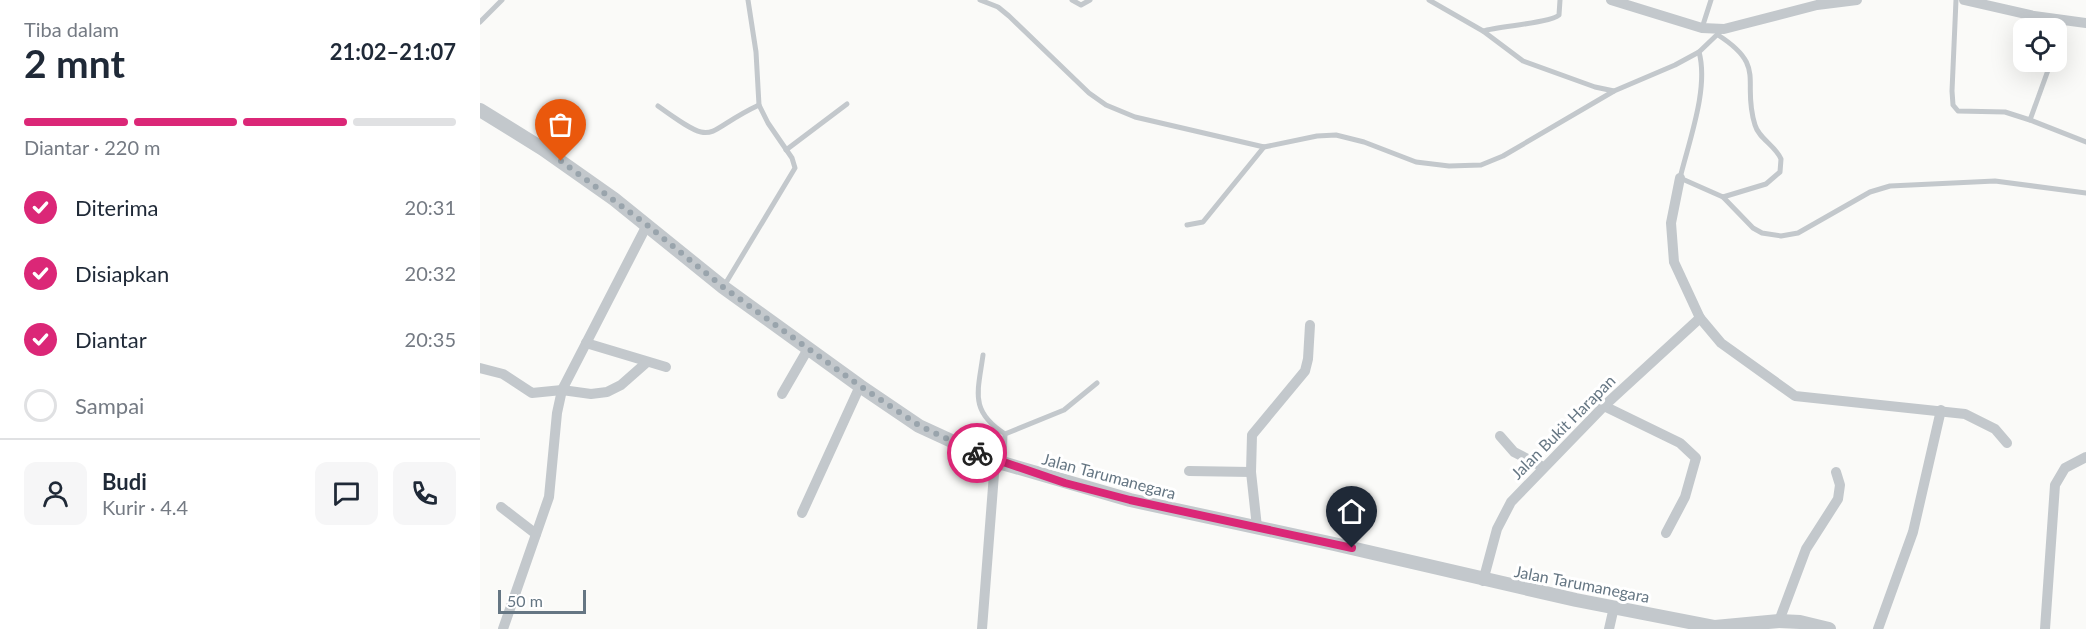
<!DOCTYPE html>
<html lang="id">
<head>
<meta charset="utf-8">
<style>
	body { margin:0; font-family:Lato,sans-serif; background:#f6f6f7; color:#1f2937; height:100vh; display:flex; flex-direction:column; font-size:22px; white-space:nowrap }
	* { box-sizing:border-box; margin:0 }
	p { font-size:20px; color:#747a83 }
	.icon { flex:none; width:33px; height:33px; fill:none; stroke:currentColor; stroke-width:2; stroke-linecap:round; stroke-linejoin:round }
	.map { position:relative; flex:1; overflow:hidden }
	.details { display:flex; flex-direction:column; background:#fff; width:480px }
	.details>* { flex:none }
	.tools { position:absolute; left:1533px; top:18px; display:grid; gap:12px }
	.tools a { display:grid; place-items:center; width:54px; height:54px; border-radius:12px; background:#fff; box-shadow:0 6px 24px #0002; font-size:30px }
	.scale { position:absolute; left:18px; bottom:15px; width:88px; box-sizing:border-box; padding-left:6px; border:3px solid #657683; border-top:0; font-size:16px; line-height:21px; white-space:nowrap; color:#657683; -webkit-text-stroke:4px #fff; paint-order:stroke }
	.pin { position:absolute; display:grid; place-items:center; width:51px; height:51px; color:#fff; margin:-62px -26px; border-radius:50% 50% 50% 0; rotate:-45deg; box-shadow:0 0 6px #0007 }
	.pin .icon { rotate:45deg }
	.courier { position:absolute; display:grid; place-items:center; width:60px; height:60px; margin:-30px; border:4px solid #db2777; border-radius:50%; background:#fff; color:#222; box-shadow:0 2px 8px #0007 }
	.headline em { font-style:normal; font-weight:700 }
	.headline div { display:flex; flex-direction:column-reverse }
	.headline { display:flex; align-items:center; justify-content:space-between; height:102px; padding:0 24px }
	h1 { font-size:39px; font-weight:700; line-height:45px }
	.bar { display:grid; grid-template-columns:repeat(4,1fr); gap:9px 6px; align-content:center; height:72px; padding:0 24px }
	.bar i { height:8px; border-radius:4px; background:#e0e1e3 }
	.bar .active { background:#db2777 }
	.bar p { grid-column:span 4 }
	.line { display:flex; align-items:center; gap:15px; padding:0 24px; border-top:2px solid #e0e1e3 }
	.line div { flex:1 }
	.round { display:grid; place-items:center; flex:none; width:63px; height:63px; border-radius:12px; background:#f6f6f7 }
	ol { padding:0 24px; list-style:none }
	li { display:flex; align-items:center; gap:18px; height:66px }
	li p { margin-inline-start:auto }
	li .icon { padding:6px; border-radius:50%; background:#db2777; color:#fff; stroke-width:4 }
	li:last-child { color:#747a83 }
	li i { width:33px; height:33px; border:3px solid #e0e1e3; border-radius:50% }
	main { display:flex; flex:1; min-height:0 }
	.map>svg:first-child { display:block }
</style>
</head>
<body>
<main>
<section class="details">
<div class="headline"><div><h1>2 mnt</h1><p>Tiba dalam</p></div><em>21:02–21:07</em></div>
<div class="bar"><i class="active"></i><i class="active"></i><i class="active"></i><i></i><p>Diantar · 220 m</p></div>
<ol>
<li><svg class="icon" aria-label="check" viewBox="0 0 24 24"><path d="M5 12l5 5 9-10"/></svg>Diterima<p>20:31</p></li>
<li><svg class="icon" aria-label="check" viewBox="0 0 24 24"><path d="M5 12l5 5 9-10"/></svg>Disiapkan<p>20:32</p></li>
<li><svg class="icon" aria-label="check" viewBox="0 0 24 24"><path d="M5 12l5 5 9-10"/></svg>Diantar<p>20:35</p></li>
<li><i></i>Sampai</li>
</ol>
<div class="line" style="height:108px"><a class="round"><svg class="icon" aria-label="person" viewBox="0 0 24 24"><circle cx="12" cy="8" r="4"/><path d="M4 21q1-7 8-7t8 7"/></svg></a><div><b>Budi</b><p>Kurir · 4.4</p></div><a class="round"><svg class="icon" aria-label="chat" viewBox="0 0 24 24"><path d="M4 5h16v11H9l-5 4z"/></svg></a><a class="round"><svg class="icon" aria-label="phone" viewBox="0 0 24 24"><path d="M5 4h4l2 5-3 2q2 4 5 5l2-3 5 2v4C11 20 4 13 5 4z"/></svg></a></div>
</section>
<div class="map">
<svg width="1606" height="629" viewBox="0 0 1606 629">
	<rect width="100%" height="100%" fill="#fafaf8"/>
	<g fill="none" stroke-linecap="round" stroke-linejoin="round">
		<!-- service -->
		<g stroke="#c3c8cc" stroke-width="5">
			<polyline points="500,0 518,7 529,16 609,93 626,105 655,117 784,147 837,136 856,135 884,142 936,162 969,166 1001,165 1023,156 1134,91 1195,65 1219,52 1243,29"/>
			<polyline points="592,0 601,5 610,0"/>
			<polyline points="949,0 1003,31 1043,61 1115,87 1134,91"/>
			<polyline points="1476,0 1472,91 1473,105 1478,111 1525,112 1550,120 1571,62"/>
			<polyline points="0,22 22,0"/>
			<polyline points="1222,28 1231,0"/>
			<path d="M1003 31C1019 26 1071 23 1079 15L1080 0"/>
			<polyline points="1576,44 1584,21"/>
			<path d="M1219 52C1229 88 1209 141 1200 178L1243 197 1286 184 1300 172 1301 159C1295 145 1279 139 1275 125 1261 81 1288 67 1238 35"/>
			<path d="M178 106C239 150 221 132 279 105"/>
			<polyline points="1550,120 1606,142"/>
			<polyline points="306,150 367,104"/>
			<polyline points="1243,197 1273,228 1282,233 1301,236 1318,233 1390,192 1410,186 1515,181 1606,193"/>
			<polyline points="707,225 723,222 784,147"/>
			<polyline points="244,286 315,168 312,158 288,123 279,105 276,52 268,0"/>
			<path d="M503 355C498 392 489 411 525 434L524 463"/>
			<polyline points="525,434 584,410 617,383"/>
		</g>
		<!-- minor -->
		<g stroke="#c3c8cc" stroke-width="10">
			<polyline points="1131,0 1222,28 1244,29 1337,5 1377,0"/>
			<polyline points="1484,0 1554,16 1606,23"/>
			<polyline points="1200,178 1191,223 1194,262 1220,318 1241,343 1315,396 1485,414 1515,429 1527,443"/>
			<polyline points="106,343 186,367"/>
			<polyline points="0,368 23,374 52,393 82,390 111,394 127,392 141,385 166,363"/>
			<polyline points="302,394 328,349"/>
			<polyline points="1124,406 1200,443 1216,458 1205,497 1186,533"/>
			<polyline points="1020,436 1034,452 1063,467"/>
			<polyline points="709,471 771,472"/>
			<polyline points="21,507 56,534"/>
			<polyline points="322,513 380,386"/>
			<polyline points="777,527 771,472 772,435 825,371 828,359 830,325"/>
			<polyline points="1003,581 1017,529 1031,502 1124,406 1220,318"/>
			<polyline points="1299,621 1326,549 1358,499 1360,485 1356,472"/>
			<polyline points="23,629 69,497 77,413 82,390 167,225"/>
			<polyline points="502,629 515,461"/>
			<polyline points="1129,629 1134,607"/>
			<polyline points="1398,629 1433,532 1461,410"/>
			<polyline points="1565,629 1575,485 1585,468 1606,457"/>
		</g>
		<!-- tertiary -->
		<polyline stroke="#c3c8cc" stroke-width="14" points="0,110 63,149 134,199 243,287 380,386 439,426 515,461 650,500 854,544 1096,600 1235,627 1299,621 1320,622 1349,629"/>
	</g>
	<g fill="none" stroke-linecap="round" stroke-linejoin="round">
		<!-- done -->
		<polyline stroke="#99a4ac" stroke-width="6" stroke-dasharray="0 10.8" points="81,161 167,225 243,287 380,386 440,426 497,453"/>
		<!-- route -->
		<polyline stroke="#db2777" stroke-width="8" points="497,453 585,483 650,500 872,548"/>
	</g>
	<g text-anchor="middle" stroke-width="6" stroke-linejoin="round" paint-order="stroke">
		<!-- street labels -->
		<g font-size="16" fill="#657683" stroke="#fff">
			<text transform="translate(1083 427) rotate(-45)" y="6">Jalan Bukit Harapan</text>
			<text transform="translate(629 476) rotate(15)" y="6">Jalan Tarumanegara</text>
			<text transform="translate(1102 584) rotate(11)" y="6">Jalan Tarumanegara</text>
		</g>
	</g>
</svg>
<div class="tools">
<a><svg class="icon" aria-label="locate" viewBox="0 0 24 24"><circle cx="12" cy="12" r="6"/><path d="M12 2v4M12 18v4M2 12h4M18 12h4"/></svg></a>
</div>
<div class="scale">50 m</div>
<div class="pin" style="left:81px;top:161px;background:#ea580c"><svg class="icon" aria-label="bag" viewBox="0 0 24 24"><path d="M5 8h14l-1 12H6zM9 8a3 3 0 0 1 6 0"/></svg></div>
<div class="pin" style="left:872px;top:548px;background:#1f2937"><svg class="icon" aria-label="home" viewBox="0 0 24 24"><path d="M3 11l9-7 9 7M6 9v11h12V9"/></svg></div>
<div class="courier" style="left:497px;top:453px"><svg class="icon" aria-label="bike" viewBox="0 0 24 24"><circle cx="6" cy="16" r="4"/><circle cx="18" cy="16" r="4"/><path d="M6 16l4-8h5l3 8M10 8l3 8H6M13 5h3"/></svg></div>
</div>
</main>
</body>
</html>
